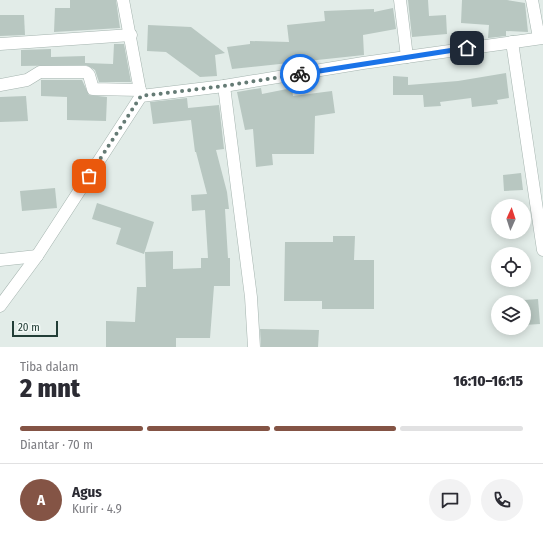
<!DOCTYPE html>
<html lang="id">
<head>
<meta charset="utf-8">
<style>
	body { margin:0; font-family:"Fira Sans Condensed",sans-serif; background:#f2f2f3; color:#2b2b33; height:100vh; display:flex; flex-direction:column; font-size:15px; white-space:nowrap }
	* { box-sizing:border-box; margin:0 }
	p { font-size:13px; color:#7c7c81 }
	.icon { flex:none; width:22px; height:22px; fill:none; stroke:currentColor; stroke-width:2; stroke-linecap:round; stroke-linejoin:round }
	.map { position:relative; height:347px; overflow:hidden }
	.panel { display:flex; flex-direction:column; background:#fff; flex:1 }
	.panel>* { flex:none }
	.needle { width:26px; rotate:3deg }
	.fabs { position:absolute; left:491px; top:199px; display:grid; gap:8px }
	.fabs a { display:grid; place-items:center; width:40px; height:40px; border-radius:50%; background:#fff; box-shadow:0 2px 10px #0003; font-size:20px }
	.scale { position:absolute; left:12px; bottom:10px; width:46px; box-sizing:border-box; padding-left:4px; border:2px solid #223e37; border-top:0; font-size:11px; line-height:14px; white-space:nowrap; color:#223e37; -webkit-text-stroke:3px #f3f9f6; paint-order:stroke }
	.pin { position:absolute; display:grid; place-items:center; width:34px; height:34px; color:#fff; margin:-17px; border-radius:8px; box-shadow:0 2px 6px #0006 }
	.courier { position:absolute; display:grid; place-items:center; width:40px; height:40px; margin:-20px; border:3px solid #1a73e8; border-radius:50%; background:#fff; color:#222; box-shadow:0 1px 5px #0007 }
	.headline em { font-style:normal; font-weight:800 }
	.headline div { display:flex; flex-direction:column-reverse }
	.headline { display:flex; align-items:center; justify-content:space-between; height:68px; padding:0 20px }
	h1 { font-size:26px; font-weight:800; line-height:30px }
	.bar { display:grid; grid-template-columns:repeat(4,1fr); gap:6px 4px; align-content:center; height:48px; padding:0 20px }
	.bar i { height:5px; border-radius:3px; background:#e1e1e2 }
	.bar .selected { background:#845445 }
	.bar p { grid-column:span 4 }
	.line { display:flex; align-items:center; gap:10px; padding:0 20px; border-top:1px solid #e1e1e2 }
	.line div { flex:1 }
	.round { display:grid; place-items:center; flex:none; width:42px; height:42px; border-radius:21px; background:#f2f2f3 }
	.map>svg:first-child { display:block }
</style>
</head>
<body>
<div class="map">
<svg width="543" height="347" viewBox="0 0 543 347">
	<rect width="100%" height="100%" fill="#e2ece8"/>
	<!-- building -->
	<g fill="#b8c7c1">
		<polygon points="70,0 116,0 120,28 54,32 55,8 70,8"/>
		<polygon points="408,0 428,0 429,16 446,15 447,34 412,37"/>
		<polygon points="462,0 507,0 525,3 528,32 506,31 506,36 488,38 489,25 461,23"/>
		<polygon points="393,8 396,29 363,35 364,55 232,69 227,47 250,44 250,41 289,42 287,25 325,21 324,11 374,9 374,12"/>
		<polygon points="0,15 24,15 25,35 0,36"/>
		<polygon points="148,25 191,27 225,53 215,55 217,76 200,77 166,52 147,51"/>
		<polygon points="114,44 124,44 131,82 99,82 95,70 86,65 21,66 21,50 51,49 51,57 85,56 85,63 113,64"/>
		<polygon points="506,73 509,98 497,100 498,104 472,107 471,98 440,102 441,106 424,107 423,95 393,95 393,76 408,77 408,85 458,81"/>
		<polygon points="41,80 82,80 89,95 107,97 106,121 67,120 67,97 41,96"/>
		<polygon points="261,88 262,94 292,88 293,96 332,91 335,113 315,116 314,154 272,154 273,165 256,167 253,129 245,130 237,92"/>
		<polygon points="26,96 28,121 0,122 0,97"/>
		<polygon points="187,98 188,108 219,105 224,149 216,150 227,192 229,209 225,209 228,258 230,258 230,286 214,286 210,338 176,338 176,347 106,347 106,321 135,322 137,287 146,287 145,252 173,251 173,269 201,268 201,258 208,258 205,210 192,211 191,195 207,194 196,152 195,152 191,120 153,124 150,102"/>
		<polygon points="521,173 523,190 504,191 503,175"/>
		<polygon points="55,188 57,208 22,211 20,191"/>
		<polygon points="97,203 154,222 144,254 116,244 121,228 92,219"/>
		<polygon points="333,236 355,236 354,260 374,260 374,309 322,309 322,301 284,301 285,242 333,242"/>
		<polygon points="538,299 540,324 524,325 524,300"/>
		<polygon points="260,329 319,330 318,347 261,347"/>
	</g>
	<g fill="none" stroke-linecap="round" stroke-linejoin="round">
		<defs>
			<g id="minor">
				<polyline points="123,0 141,96"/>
				<polyline points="400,0 407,57"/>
				<polyline points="532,0 539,38"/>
				<polyline points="512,42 543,250"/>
				<polyline points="0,44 131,35"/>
				<polyline points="0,85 27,80 40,72 86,72 89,75 93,89 140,90"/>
				<polyline points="224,86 251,297 254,347"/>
				<polyline points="0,260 37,256"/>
				<polyline points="0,306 37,256 141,96 224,86 363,63 543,38"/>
			</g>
		</defs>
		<!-- minor casing -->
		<use href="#minor" stroke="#a5b4af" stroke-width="13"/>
		<!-- minor -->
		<use href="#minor" stroke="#fff" stroke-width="12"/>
	</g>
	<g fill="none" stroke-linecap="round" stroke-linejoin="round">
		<!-- done -->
		<polyline stroke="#657b75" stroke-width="4" stroke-dasharray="0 7.2" points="89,176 141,96 224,86 300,74"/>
		<!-- route -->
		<polyline stroke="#1a73e8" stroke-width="5" points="300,74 467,48"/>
	</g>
</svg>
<div class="fabs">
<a><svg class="needle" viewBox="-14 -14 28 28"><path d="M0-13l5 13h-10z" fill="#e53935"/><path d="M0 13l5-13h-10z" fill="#7c7c81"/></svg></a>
<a><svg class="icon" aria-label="locate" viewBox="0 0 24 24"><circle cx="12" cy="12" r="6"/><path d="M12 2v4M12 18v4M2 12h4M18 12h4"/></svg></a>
<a><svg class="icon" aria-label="layers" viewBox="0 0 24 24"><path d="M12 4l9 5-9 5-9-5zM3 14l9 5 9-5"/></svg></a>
</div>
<div class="scale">20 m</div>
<div class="pin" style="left:89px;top:176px;background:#ea580c"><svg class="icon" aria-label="bag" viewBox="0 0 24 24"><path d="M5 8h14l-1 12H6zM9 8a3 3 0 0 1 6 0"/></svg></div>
<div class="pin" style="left:467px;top:48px;background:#1f2937"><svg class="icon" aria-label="home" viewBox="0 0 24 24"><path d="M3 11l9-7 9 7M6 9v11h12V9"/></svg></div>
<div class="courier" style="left:300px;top:74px"><svg class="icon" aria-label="bike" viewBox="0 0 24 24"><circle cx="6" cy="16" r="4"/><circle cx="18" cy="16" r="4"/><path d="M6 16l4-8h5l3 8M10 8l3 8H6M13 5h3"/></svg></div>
</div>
<section class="panel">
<div class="headline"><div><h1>2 mnt</h1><p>Tiba dalam</p></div><em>16:10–16:15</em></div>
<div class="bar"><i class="selected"></i><i class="selected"></i><i class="selected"></i><i></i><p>Diantar · 70 m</p></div>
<div class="line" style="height:72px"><b class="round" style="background:#845445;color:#fff">A</b><div><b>Agus</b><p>Kurir · 4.9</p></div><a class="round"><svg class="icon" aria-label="chat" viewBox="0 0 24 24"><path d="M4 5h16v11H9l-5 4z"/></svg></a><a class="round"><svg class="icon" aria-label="phone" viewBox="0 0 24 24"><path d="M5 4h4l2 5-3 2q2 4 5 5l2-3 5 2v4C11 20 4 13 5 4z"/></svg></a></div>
</section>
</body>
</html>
